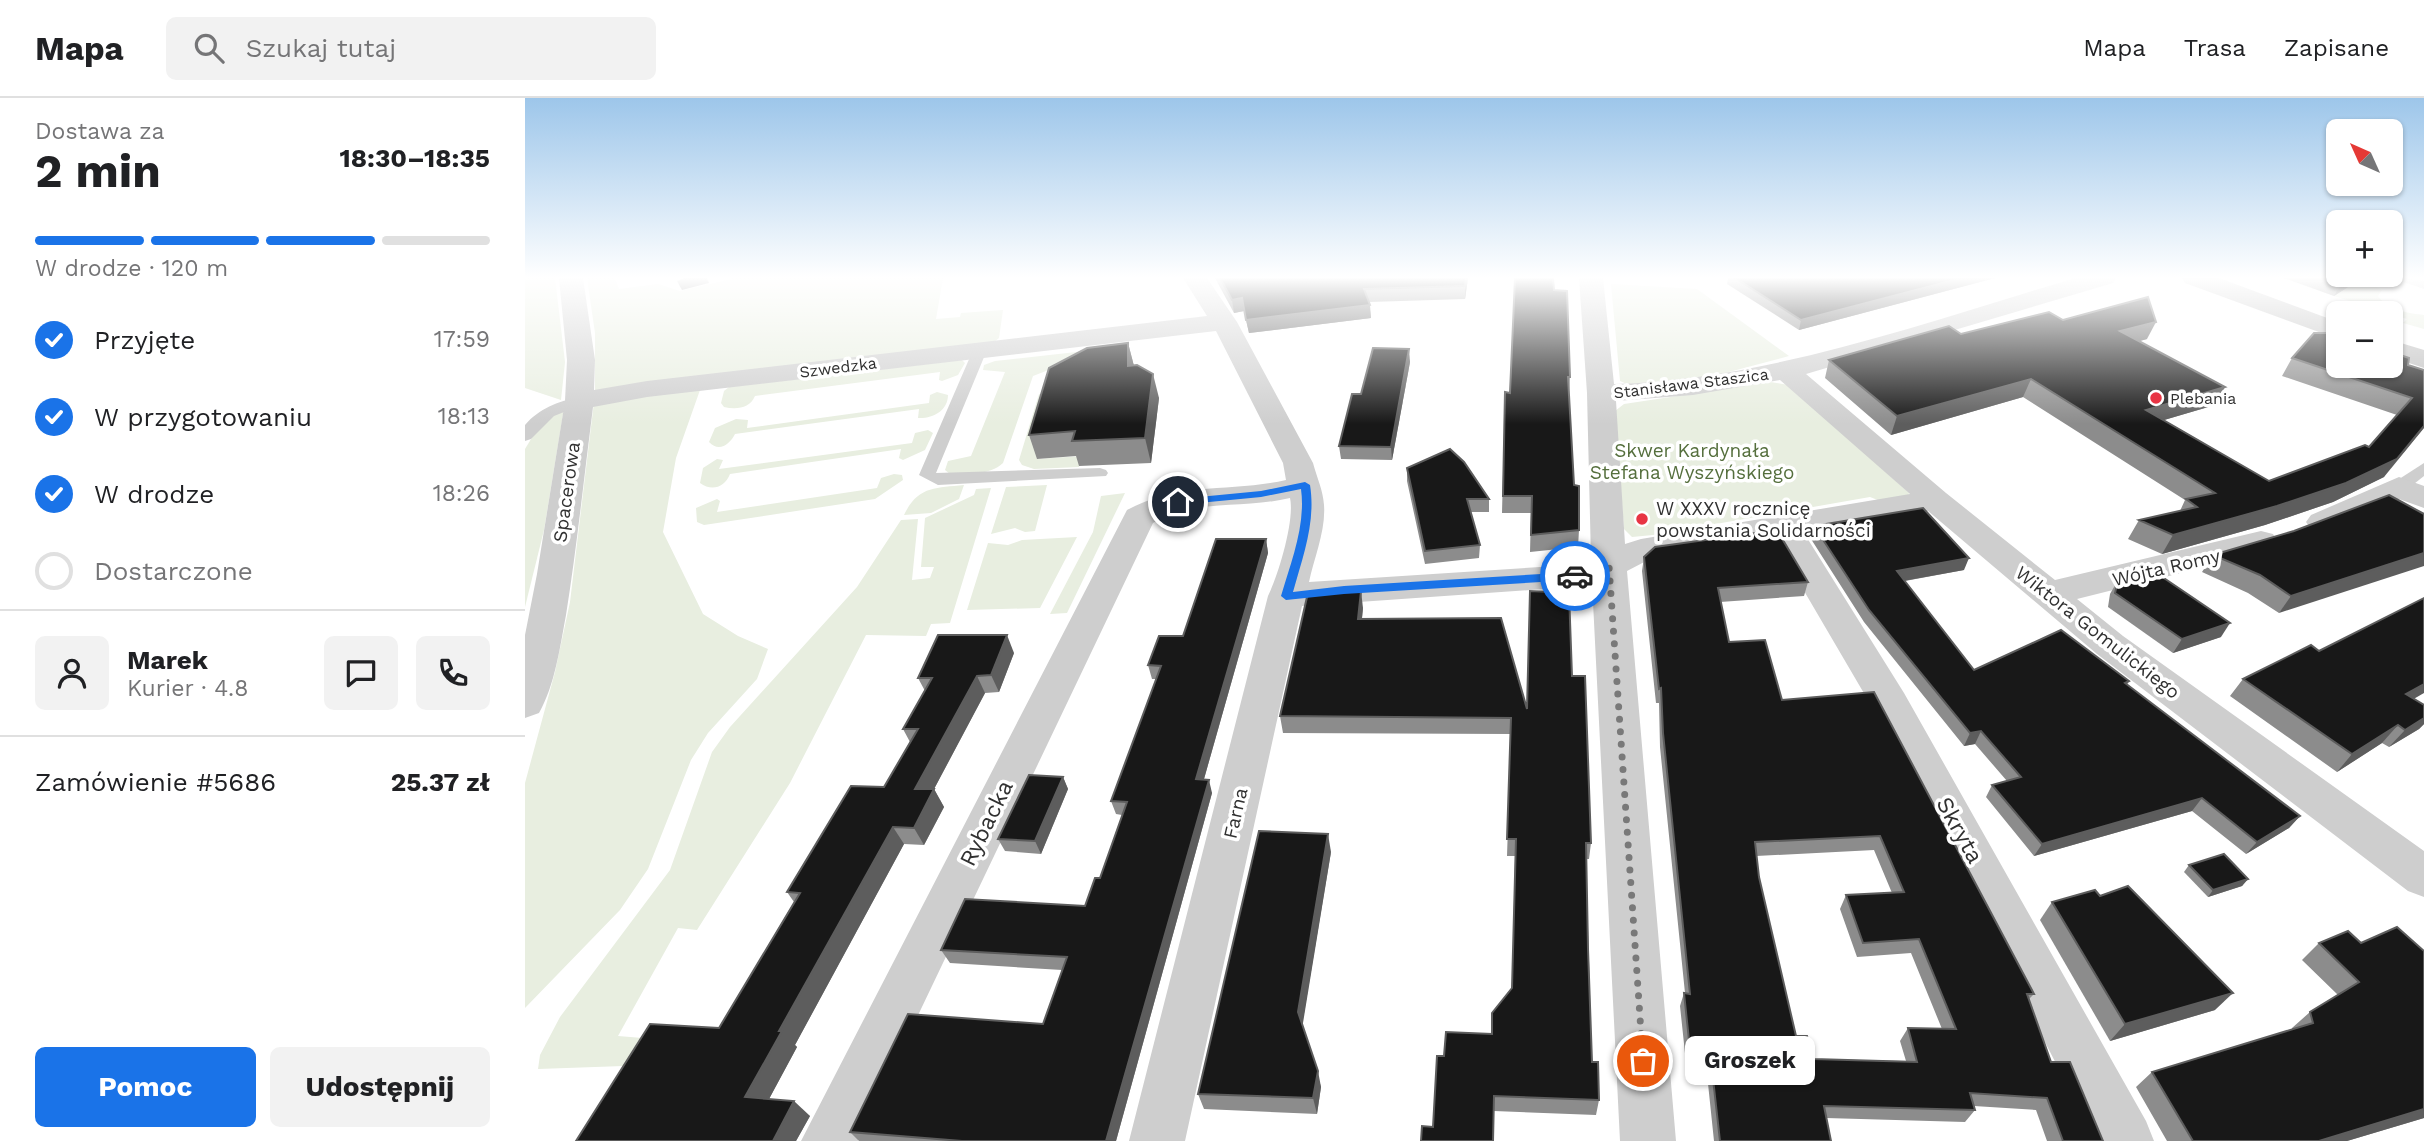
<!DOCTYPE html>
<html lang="pl">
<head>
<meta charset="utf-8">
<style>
	body { margin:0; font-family:"Work Sans",sans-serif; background:#f2f2f2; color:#202124; height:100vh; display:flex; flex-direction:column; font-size:26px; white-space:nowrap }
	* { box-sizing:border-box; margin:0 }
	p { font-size:23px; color:#757577 }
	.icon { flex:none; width:38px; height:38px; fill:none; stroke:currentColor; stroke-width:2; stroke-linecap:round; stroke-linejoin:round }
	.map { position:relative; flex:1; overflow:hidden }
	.sheet { display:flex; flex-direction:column; background:#fff; width:525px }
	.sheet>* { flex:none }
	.needle { width:46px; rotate:315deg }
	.buttons { position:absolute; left:1801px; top:21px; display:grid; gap:14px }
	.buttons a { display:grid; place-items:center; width:77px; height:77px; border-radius:10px; background:#fff; box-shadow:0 2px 5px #0004; font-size:35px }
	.pin { position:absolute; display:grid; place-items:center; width:60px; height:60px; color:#fff; margin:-30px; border:4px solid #fff; border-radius:50%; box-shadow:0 2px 7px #0007 }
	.courier { position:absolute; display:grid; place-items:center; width:70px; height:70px; margin:-35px; border:5px solid #1a73e8; border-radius:50%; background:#fff; color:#222; box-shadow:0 2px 9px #0007 }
	.bubble { position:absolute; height:49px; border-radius:10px; background:#fff; box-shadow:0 2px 5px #0004; font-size:23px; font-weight:700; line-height:49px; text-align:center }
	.headline em { font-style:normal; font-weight:700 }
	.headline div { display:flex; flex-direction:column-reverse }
	.headline { display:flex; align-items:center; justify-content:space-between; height:119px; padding:0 35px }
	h1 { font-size:46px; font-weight:700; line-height:52px }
	.bar { display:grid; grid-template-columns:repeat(4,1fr); gap:10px 7px; align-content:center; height:84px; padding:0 35px }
	.bar i { height:9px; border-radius:5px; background:#e0e0e0 }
	.bar .active { background:#1a73e8 }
	.bar p { grid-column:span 4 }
	.line { display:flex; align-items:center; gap:18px; padding:0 35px; border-top:2px solid #e0e0e0 }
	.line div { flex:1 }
	.round { display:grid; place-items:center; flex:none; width:74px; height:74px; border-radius:10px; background:#f2f2f2 }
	ol { padding:0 35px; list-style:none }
	li { display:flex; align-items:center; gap:21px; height:77px }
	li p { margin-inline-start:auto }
	li .icon { padding:7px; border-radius:50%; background:#1a73e8; color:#fff; stroke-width:4 }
	li:last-child { color:#757577 }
	li i { width:38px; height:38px; border:4px solid #e0e0e0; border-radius:50% }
	.action { display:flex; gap:14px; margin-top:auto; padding:14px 35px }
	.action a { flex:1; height:80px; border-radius:10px; background:#1a73e8; color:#fff; font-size:28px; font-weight:700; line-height:80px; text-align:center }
	.action a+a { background:#f2f2f2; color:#202124 }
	header { display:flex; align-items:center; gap:42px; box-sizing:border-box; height:98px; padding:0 35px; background:#fff; border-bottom:2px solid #e0e0e0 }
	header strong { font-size:33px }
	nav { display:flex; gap:38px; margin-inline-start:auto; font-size:24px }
	.search { width:490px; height:63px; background:#f2f2f2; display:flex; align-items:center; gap:18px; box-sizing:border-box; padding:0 24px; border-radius:10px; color:#757577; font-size:26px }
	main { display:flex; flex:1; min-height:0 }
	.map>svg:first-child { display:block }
</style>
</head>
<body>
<header>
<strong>Mapa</strong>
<div class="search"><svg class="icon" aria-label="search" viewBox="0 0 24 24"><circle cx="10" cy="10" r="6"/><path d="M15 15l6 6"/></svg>Szukaj tutaj</div>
<nav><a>Mapa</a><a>Trasa</a><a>Zapisane</a></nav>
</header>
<main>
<section class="sheet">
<div class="headline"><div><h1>2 min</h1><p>Dostawa za</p></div><em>18:30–18:35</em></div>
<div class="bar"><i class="active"></i><i class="active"></i><i class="active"></i><i></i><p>W drodze · 120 m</p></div>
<ol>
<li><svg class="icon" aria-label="check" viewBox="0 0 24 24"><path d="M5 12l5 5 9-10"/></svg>Przyjęte<p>17:59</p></li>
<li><svg class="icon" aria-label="check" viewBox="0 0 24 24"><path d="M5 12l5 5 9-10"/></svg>W przygotowaniu<p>18:13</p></li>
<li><svg class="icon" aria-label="check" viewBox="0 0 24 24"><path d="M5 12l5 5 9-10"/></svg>W drodze<p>18:26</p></li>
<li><i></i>Dostarczone</li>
</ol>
<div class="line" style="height:126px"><a class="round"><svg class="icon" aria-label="person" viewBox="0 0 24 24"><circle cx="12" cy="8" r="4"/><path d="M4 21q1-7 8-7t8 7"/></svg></a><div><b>Marek</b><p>Kurier · 4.8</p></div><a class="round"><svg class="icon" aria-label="chat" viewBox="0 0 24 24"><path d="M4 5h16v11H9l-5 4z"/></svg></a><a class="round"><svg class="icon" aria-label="phone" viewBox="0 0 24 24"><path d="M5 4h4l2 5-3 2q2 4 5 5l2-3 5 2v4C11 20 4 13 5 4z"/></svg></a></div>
<div class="line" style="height:91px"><div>Zamówienie #5686</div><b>25.37 zł</b></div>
<div class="action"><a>Pomoc</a><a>Udostępnij</a></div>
</section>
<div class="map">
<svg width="1899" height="1043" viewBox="0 0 1899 1043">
	<rect width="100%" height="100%" fill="#fff"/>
	<!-- green -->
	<g fill="#e8eee0">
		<polygon points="0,180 30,180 40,264 36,302 0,290"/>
		<polygon points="62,180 90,180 94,191 133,186 155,193 210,180 418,180 411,221 435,219 436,215 478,212 474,240 469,244 70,296 70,235"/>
		<path d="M1836 181 1857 192 1853 198C1863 212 1882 215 1899 217V231L1878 225 1882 221 1809 198Z"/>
		<polygon points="1086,186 1172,191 1264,258 1185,279 1102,286 1095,283"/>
		<path d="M578 251 508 278 478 365C464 378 444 375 425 376L420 372 423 363 446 358 480 274 458 272 459 267 470 263Z"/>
		<path d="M437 262 440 265 433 277 417 283 414 282 415 274 230 298C225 310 212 312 199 309L196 305 199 293 204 289Z"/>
		<polygon points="1245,284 1264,287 1384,395 1383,399 1363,406 1345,399 1128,437 1107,439 1099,431 1090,313 1099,306"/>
		<polygon points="175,292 151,360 138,434 178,516 213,538 243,551 232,581 183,635 166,662 123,771 95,812 0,910 0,685 30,574 45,504 69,304"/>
		<path d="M412 294 423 297C423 313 407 321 393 320L394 311 210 336C205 346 194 355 184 344L190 330 211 321 223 322 222 330 404 305 405 297Z"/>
		<polygon points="531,295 512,361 557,358 554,369 509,371 497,367 494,362 514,296"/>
		<polygon points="39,310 19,432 0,509 0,351 17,323"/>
		<path d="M403 332 408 335 400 352 378 362 374 360 376 351 205 376C200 389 187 394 175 385L178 370 192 361 198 362 194 371 387 345 390 335Z"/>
		<polygon points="369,376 377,377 378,382 350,401 179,427 172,424 171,410 192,401 195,403 192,414 352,390 356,380"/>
		<path d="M439 387 434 401 406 415 379 417C393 388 410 390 439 387Z"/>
		<polygon points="522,387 510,433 500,434 490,430 466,436 481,389"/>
		<polygon points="466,390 425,525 406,526 401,538 341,537 265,685 172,832 153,830 93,938 142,942 127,967 13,971 15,957 35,919 145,772 187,654 205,629 332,489 376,422 393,421 387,482 405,480 409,469 396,469 400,420 449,397 451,391"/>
		<polygon points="600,395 542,515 525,516 568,434 576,398"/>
		<polygon points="552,439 515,510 442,512 463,445 483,447 497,442"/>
	</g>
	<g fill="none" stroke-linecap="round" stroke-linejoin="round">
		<!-- lane -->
		<g fill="#cecece" fill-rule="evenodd">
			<polygon points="1874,180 1899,183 1899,191 1876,183"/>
			<polygon points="455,248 462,252 411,375 575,370 581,372 583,375 581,378 413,387 394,377 448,252"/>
			<path d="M54 299 59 300 61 303 59 306 29 318 6 341 0 343V327C15 310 32 304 54 299Z"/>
			<polygon points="1899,365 1899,378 1880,393 1868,393 1866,389 1868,385"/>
		</g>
		<!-- street -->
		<g fill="#cecece" fill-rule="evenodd">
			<path d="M34 180H58L70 262 69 292 122 283 682 218 658 180H682L712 224 788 365C792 380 798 392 799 407 801 432 789 460 784 484L1047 467 1066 461 1062 295 1054 180H1078L1089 286C1248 281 1400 224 1551 180H1591L1588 185 1281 276 1421 395 1530 482 1736 433 1748 436 1753 444 1748 452 1552 501 1598 538 1899 753V799L1883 793 1572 556 1403 413 1279 435 1379 595 1621 1023 1629 1043H1571L1347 609 1248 440 1125 461 1102 473 1151 1043H1095L1067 484 1047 489 777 508 660 1043H604L743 498C753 478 770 422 765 400 720 411 668 401 628 425L333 1043H276L602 412C652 384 708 394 761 382L758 365 691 233 122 299 68 309C59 379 52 448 41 517 35 549 30 587 14 615L0 620V537L12 476 40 303 42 262ZM1255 282 1385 396 1116 441 1100 446 1091 303 1168 297Z"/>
			<polygon points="1874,379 1899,388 1899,410 1874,401 1798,434 1786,431 1781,424 1786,417"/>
		</g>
		<!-- secondary -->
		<g fill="#bbb" fill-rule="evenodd">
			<polygon points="1657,180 1694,180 1813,224 1813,241 1660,185"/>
			<polygon points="1866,242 1899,252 1899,270 1866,259"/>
		</g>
	</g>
	<!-- wall -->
	<g fill="#8c8c8c" fill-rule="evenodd">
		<polygon points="690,180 943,180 940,201 844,204 846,220 724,235 719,213 709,215"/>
		<polygon points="1203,180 1470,180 1274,232 1202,186"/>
		<polygon points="1759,180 1837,180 1809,198"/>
		<polygon points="1029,192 1045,279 1044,295 1049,387 1054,432 1053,449 1005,454 1006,415 977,415 980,294 985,295"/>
		<polygon points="1538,222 1622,241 1614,243 1700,289 1690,307 1639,322 1744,383 1844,349 1872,317 1757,278 1767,260 1883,267 1899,272 1859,379 1808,404 1740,427 1637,456 1603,441 1614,422 1655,413 1660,402 1498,299 1366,337 1300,280 1304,262 1436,236"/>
		<polygon points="603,245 609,268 634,300 626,365 554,368 551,358 512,361 504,337"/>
		<polygon points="885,264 867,362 816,361 814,348 836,296"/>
		<polygon points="882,370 964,401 964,414 945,414 955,447 954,460 900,466 882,383"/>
		<polygon points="1864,397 1754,515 1723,495 1677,474 1688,457 1769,433"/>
		<polygon points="1289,428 1439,472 1380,483 1449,572 1604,583 1602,587 1775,718 1764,730 1721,756 1667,713 1509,758 1461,699 1467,687 1482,683 1450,646 1439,648 1339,524 1286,441"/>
		<polygon points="741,441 743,455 679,681 687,695 591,1043 334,1043 325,1034 518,926 537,872 425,865 416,852 560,808 575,780 597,717 591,716 586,703 631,581 627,581 623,567 658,538"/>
		<path d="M1119 459 1283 484 1279 498 1195 504 1204 544 1257 602 1509 896 1504 901 1526 964 1578 1043H1522L1511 1012 1449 1008 1450 1012 1440 1024 1301 1020 1306 1043H1189L1182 976 1162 974 1155 908 1159 895H1160L1135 649 1134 605H1131L1117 473ZM1349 752 1367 795 1321 797 1315 811 1332 859 1386 855 1417 931 1383 930 1375 943 1381 963 1288 961 1271 938 1234 779 1231 758Z"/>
		<polygon points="1593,482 1696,539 1648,555 1583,509 1585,496"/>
		<polygon points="838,510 837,521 1001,610 1047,578 1066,745 1064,761 1061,761 1067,964 1074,1002 1071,1017 969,1013 908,1029 919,958 967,936 987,891 990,758 982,758 986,636 758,635 755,618"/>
		<polygon points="1794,553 1899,607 1899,626 1894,631 1864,649 1857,645 1812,674 1705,598 1718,581"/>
		<polygon points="489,555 474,594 460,595 409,691 419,709 399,747 379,746 270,947 272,949 244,1001 285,1018 271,1043 194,930 269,804 262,794 359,689 385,644 378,631 400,593 393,580"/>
		<polygon points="538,679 543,691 516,756 480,753 473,741"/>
		<polygon points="806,754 777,927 796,989 792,1016 679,1011 673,996"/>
		<polygon points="1664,767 1723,781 1717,788 1683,799 1659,774"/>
		<polygon points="1575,798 1690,912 1585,943 1515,822 1527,804"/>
		<polygon points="1794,845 1836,845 1899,853 1899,1020 1822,1043 1642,1043 1611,989 1627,974 1767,932 1767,930 1785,914 1813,897 1777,862"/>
	</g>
	<!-- shaded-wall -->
	<g fill="#5d5d5d">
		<polygon points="160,180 182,180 184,185 157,192 152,183"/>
		<polygon points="941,180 943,180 940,201 940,188"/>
		<polygon points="1437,180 1470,180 1274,232 1276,222"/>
		<polygon points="1825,180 1837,180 1809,198 1816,186"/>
		<polygon points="717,200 719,213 709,215 707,202"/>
		<polygon points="845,207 846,220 724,235 721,222"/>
		<polygon points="1631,224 1622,241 1587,251 1595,233"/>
		<polygon points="603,245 609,268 603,268"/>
		<polygon points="884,251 885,264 867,362 866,349"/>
		<polygon points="628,276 634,300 626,365 620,340"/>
		<polygon points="1506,281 1498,299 1366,337 1372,318"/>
		<polygon points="1700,289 1690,307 1612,330 1621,312"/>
		<polygon points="1899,328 1899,330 1859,379 1808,404 1740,427 1637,456 1648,437"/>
		<polygon points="741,441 743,455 675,695 671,681"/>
		<polygon points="1899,455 1899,468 1754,515 1766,498"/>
		<polygon points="1444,460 1439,472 1367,485 1372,473"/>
		<polygon points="836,493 838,510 835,537 833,521"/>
		<polygon points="1705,525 1696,539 1648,555 1657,541"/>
		<polygon points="482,537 489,555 474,594 466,577"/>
		<polygon points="452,578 460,595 400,708 390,691"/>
		<polygon points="1899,586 1899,595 1866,614 1881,596"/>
		<polygon points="1899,620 1899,626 1894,631 1864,649 1880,632"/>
		<polygon points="1873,627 1857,645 1812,674 1827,656"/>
		<polygon points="1456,633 1450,646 1439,648 1445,635"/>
		<polygon points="538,679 543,691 516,756 510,743"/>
		<polygon points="684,682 687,695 591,1043 581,1043"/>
		<polygon points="409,691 419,709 399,747 389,730"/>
		<polygon points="1677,700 1667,713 1509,758 1517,746"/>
		<polygon points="1775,718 1764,730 1721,756 1732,744"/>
		<polygon points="368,729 379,746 270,947 272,949 237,1014 220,999 254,933"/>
		<polygon points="803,736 806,754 777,931 773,914"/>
		<polygon points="1723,781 1717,788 1683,799 1688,792"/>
		<polygon points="1708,895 1690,912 1585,943 1600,926"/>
		<polygon points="793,973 796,989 792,1016 788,1000"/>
		<polygon points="269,1003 285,1018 271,1043 248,1043"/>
		<polygon points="1899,1011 1899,1020 1822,1043 1794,1043"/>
	</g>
	<!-- building -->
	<g fill="#181818" stroke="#5d5d5d" stroke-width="2" fill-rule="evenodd">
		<polygon points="695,180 941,180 940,188 839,191 845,207 721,222 717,200 707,202"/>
		<polygon points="990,180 1028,180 1029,192 1042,193 1045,279 1043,279 1049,387 1054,388 1054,432 1006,437 1007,398 978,398 980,294 985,295"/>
		<polygon points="1210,180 1437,180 1276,222"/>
		<polygon points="1801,180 1825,180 1816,186"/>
		<polygon points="1623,199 1631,224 1595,233 1700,289 1621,312 1744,383 1840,347 1844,349 1887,300 1767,260 1789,235 1804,235 1813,238 1813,268 1866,268 1866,254 1884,260 1883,267 1899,272 1899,328 1872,361 1821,385 1752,408 1648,437 1614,422 1672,409 1661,401 1690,395 1506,281 1372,318 1304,262 1424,228 1436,236 1524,214 1538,222"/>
		<polygon points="603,245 603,268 612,267 628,276 620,340 547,343 550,333 504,337 524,270 562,250"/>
		<polygon points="848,250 884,251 866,349 814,348 827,296 836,296"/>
		<polygon points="925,351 939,364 964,401 942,401 955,447 900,453 882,370"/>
		<polygon points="1864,397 1899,416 1899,455 1766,498 1735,477 1688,457 1769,433"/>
		<polygon points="1398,410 1444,460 1372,473 1449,572 1536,532 1604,583 1600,585 1775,718 1732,744 1677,700 1517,746 1467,687 1496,679 1456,633 1445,635 1344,512 1289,428"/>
		<path d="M1252 432 1283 484 1193 490 1204 544 1240 542 1257 602 1349 594 1509 896H1502L1526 964H1545L1578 1043H1538L1522 1000 1445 995 1450 1012 1299 1008 1306 1043H1195L1186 963 1166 961 1159 895 1165 896 1138 635 1136 590 1134 591 1119 459 1130 449ZM1355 738 1379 794 1321 797 1338 845 1394 841 1431 931 1383 930 1392 964 1288 961 1282 938H1271L1234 779 1230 744Z"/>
		<polygon points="691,441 741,441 671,681 684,682 581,1043 437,1043 325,1034 383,916 518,926 542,859 416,852 440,801 560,808 570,780 575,780 602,704 586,703 636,568 623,567 634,538 658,538"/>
		<polygon points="1630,474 1705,525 1657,541 1590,495 1593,482"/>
		<polygon points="836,493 833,521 976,520 1002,611 1005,493 1044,495 1047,578 1060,578 1066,745 1061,745 1063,851 1067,964 1073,964 1074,1002 969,998 968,1043 896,1043 897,1028 908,1029 912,958 919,958 921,934 967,936 967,915 987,890 991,741 982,741 986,620 755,618 782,499 790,494"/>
		<polygon points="1899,500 1899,586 1881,596 1899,607 1899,620 1880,632 1873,627 1827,656 1718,581 1786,547 1794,553"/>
		<polygon points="413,537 482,537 466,577 452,578 390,691 409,691 389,730 368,729 254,933 257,933 220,999 269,1003 248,1043 51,1043 125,926 194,930 275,795 262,794 326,688 359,689 393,631 378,631 407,580 393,580"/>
		<polygon points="504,677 538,679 510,743 473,741"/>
		<polygon points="734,733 803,736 773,914 793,973 788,1000 673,996"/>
		<polygon points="1699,756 1723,781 1688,792 1664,767"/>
		<polygon points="1603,788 1708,895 1600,926 1527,804 1570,792 1575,798"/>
		<polygon points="1872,829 1899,853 1899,1011 1794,1043 1668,1043 1627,974 1788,925 1785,914 1834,884 1794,845 1823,833 1836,845"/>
	</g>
	<!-- sky -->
	<linearGradient id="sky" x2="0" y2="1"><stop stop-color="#9dc6ea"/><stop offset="0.55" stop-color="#fff"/><stop offset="1" stop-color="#fff" stop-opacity="0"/></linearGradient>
	<rect width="1899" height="326" fill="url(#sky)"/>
	<!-- route -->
	<path fill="#1a73e8" d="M780 384 785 387C791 424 778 458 768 494L819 488 1050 474 1055 478 1050 482 819 496 761 502 756 498C766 464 781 427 776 391L736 399 653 407 648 404 653 401 736 393Z"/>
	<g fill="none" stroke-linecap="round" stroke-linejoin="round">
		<!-- done -->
		<polyline stroke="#797979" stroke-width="7" stroke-dasharray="0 12.6" points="1050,478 1084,468 1118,963"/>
	</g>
	<!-- markers -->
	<g fill="#e83444" stroke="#fff" stroke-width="2.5">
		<circle cx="1631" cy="300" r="7"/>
		<circle cx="1117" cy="421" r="7"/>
	</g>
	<g text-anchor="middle" stroke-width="7" stroke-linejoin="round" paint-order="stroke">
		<!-- far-street labels -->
		<g font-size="16" fill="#313131" stroke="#fff">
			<text transform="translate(313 269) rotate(-7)" y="6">Szwedzka</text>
			<text transform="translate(1166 285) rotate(-7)" y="6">Stanisława Staszica</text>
		</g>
		<!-- far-poi labels -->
		<g font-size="16" fill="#313131" stroke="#fff" text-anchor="start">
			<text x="1645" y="306">Plebania</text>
		</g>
		<!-- park labels -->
		<g font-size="19" fill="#556f3d" stroke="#fff">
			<text x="1167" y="359">Skwer Kardynała<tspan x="1167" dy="22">Stefana Wyszyńskiego</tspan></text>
		</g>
		<!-- street labels -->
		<g font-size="19" fill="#313131" stroke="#fff">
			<text transform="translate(41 394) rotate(-82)" y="7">Spacerowa</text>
			<text transform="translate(1641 469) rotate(-13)" y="7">Wójta Romy</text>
			<text transform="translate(1573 534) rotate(38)" y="7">Wiktora Gomulickiego</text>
			<text transform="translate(710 715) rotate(-77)" y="7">Farna</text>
		</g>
		<!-- poi labels -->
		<g font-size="19" fill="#313131" stroke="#fff" text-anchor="start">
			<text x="1131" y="417">W XXXV rocznicę<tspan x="1131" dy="22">powstania Solidarności</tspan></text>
		</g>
		<!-- near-street labels -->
		<g font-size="23" fill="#313131" stroke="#fff">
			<text transform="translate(461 725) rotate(-64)" y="8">Rybacka</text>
			<text transform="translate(1435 732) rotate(61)" y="8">Skryta</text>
		</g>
	</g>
</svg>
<div class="buttons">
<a><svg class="needle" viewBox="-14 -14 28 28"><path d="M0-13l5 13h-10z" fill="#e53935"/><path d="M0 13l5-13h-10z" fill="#757577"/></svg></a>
<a>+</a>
<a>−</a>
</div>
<div class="pin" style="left:1118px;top:963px;background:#ea580c"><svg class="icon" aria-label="bag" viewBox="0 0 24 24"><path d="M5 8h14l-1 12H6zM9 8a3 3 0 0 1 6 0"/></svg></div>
<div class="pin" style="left:653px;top:404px;background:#1f2937"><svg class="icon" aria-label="home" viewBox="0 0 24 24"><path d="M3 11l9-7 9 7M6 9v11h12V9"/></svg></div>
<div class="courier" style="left:1050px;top:478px"><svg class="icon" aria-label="car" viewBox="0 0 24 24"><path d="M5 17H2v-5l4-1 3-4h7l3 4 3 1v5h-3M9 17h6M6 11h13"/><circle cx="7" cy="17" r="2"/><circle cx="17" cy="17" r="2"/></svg></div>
<div class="bubble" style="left:1160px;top:938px;width:130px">Groszek</div>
</div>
</main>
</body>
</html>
